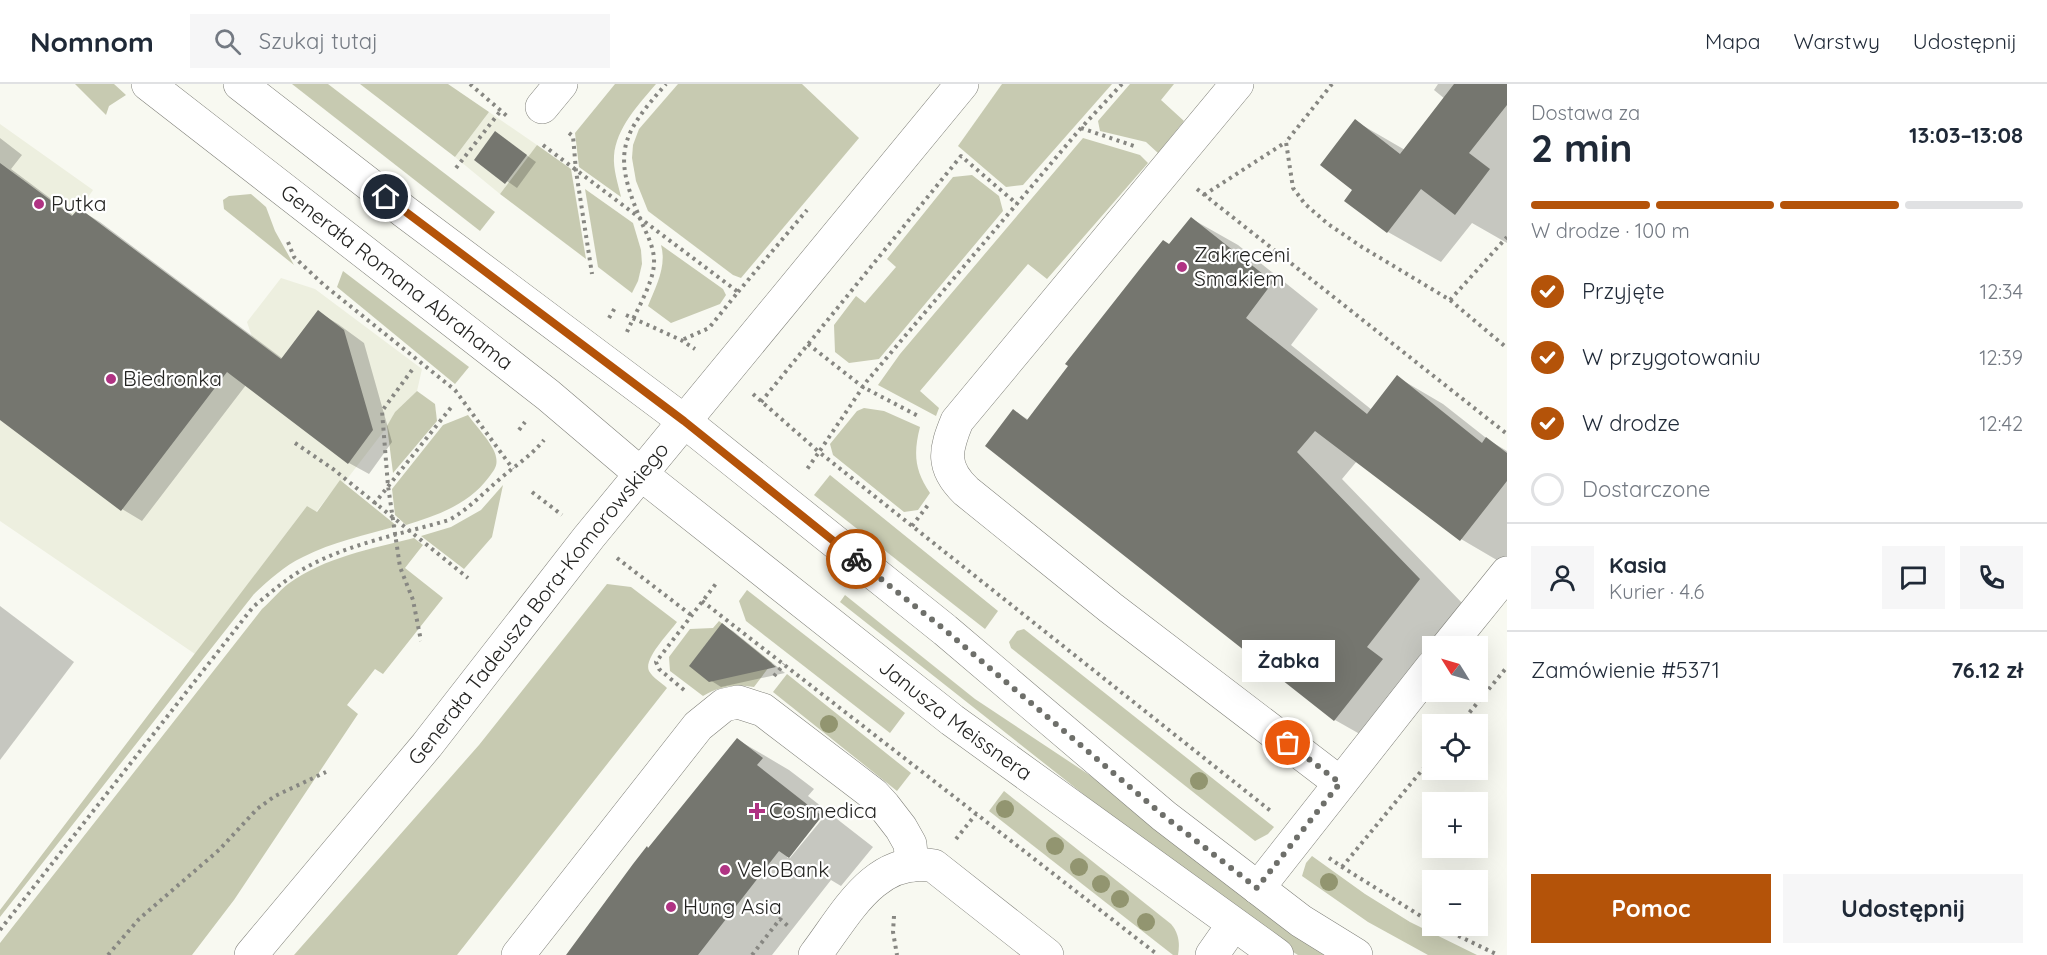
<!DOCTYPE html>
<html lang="pl">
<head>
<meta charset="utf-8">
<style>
	body { margin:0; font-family:Quicksand,sans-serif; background:#f6f6f7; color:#1f2937; height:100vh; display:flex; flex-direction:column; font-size:22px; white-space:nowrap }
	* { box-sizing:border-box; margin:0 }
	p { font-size:20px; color:#747a83 }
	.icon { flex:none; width:33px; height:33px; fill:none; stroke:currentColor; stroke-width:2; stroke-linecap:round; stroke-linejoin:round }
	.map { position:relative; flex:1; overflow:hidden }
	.side { display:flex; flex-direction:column; background:#fff; width:540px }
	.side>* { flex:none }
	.needle { width:39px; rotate:307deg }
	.buttons { position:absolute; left:1422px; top:552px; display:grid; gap:12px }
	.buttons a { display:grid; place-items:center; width:66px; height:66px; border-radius:0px; background:#fff; box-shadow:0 6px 24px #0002; font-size:30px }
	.pin { position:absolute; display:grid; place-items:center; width:51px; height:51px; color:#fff; margin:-26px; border:3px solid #fff; border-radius:50%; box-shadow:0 2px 6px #0007 }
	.courier { position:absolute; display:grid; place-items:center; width:60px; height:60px; margin:-30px; border:4px solid #b45309; border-radius:50%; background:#fff; color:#222; box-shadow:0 2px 8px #0007 }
	.bubble { position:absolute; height:42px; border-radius:0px; background:#fff; box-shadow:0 6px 24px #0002; font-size:20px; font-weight:800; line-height:42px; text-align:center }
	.summary em { font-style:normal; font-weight:800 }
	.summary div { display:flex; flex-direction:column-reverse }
	.summary { display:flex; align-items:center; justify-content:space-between; height:102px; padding:0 24px }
	h1 { font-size:39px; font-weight:800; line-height:45px }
	.bar { display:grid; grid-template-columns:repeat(4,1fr); gap:9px 6px; align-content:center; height:72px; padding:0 24px }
	.bar i { height:8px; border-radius:4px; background:#e0e1e3 }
	.bar .active { background:#b45309 }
	.bar p { grid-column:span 4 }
	.line { display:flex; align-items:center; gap:15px; padding:0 24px; border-top:2px solid #e0e1e3 }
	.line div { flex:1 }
	.round { display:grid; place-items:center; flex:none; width:63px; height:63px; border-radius:0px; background:#f6f6f7 }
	ol { padding:0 24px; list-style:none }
	li { display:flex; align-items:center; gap:18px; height:66px }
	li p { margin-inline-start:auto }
	li .icon { padding:6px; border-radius:50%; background:#b45309; color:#fff; stroke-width:4 }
	li:last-child { color:#747a83 }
	li i { width:33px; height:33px; border:3px solid #e0e1e3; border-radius:50% }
	.button { display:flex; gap:12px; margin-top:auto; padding:12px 24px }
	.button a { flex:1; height:69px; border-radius:0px; background:#b45309; color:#fff; font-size:24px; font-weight:800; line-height:69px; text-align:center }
	.button a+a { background:#f6f6f7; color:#1f2937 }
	header { display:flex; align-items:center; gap:36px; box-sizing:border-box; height:84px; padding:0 30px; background:#fff; border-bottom:2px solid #e0e1e3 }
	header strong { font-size:28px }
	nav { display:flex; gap:33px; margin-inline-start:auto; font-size:21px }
	.search { width:420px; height:54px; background:#f6f6f7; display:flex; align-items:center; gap:15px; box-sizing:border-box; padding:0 21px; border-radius:0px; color:#747a83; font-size:22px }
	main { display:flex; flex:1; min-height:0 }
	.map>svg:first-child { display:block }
</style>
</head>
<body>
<header>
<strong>Nomnom</strong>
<div class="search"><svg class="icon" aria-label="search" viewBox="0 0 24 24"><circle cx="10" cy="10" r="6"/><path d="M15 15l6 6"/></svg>Szukaj tutaj</div>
<nav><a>Mapa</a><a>Warstwy</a><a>Udostępnij</a></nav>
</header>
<main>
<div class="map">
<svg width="1507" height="871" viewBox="0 0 1507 871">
	<rect width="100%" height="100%" fill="#f8f9f1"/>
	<!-- built -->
	<g fill="#edefdf">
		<polygon points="489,28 537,61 500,110 455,73"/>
		<polygon points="0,40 93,106 80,125 252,253 247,238 281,194 315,205 422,285 417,307 395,328 390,339 344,399 340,397 316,428 307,422 195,570 0,437"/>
	</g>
	<!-- green -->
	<g fill="#c7cab1">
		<polygon points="75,0 114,0 126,11 109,22 106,31"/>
		<polygon points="292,0 328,0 495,128 480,147"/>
		<polygon points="360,0 448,0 489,28 455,73"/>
		<path d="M615 0H656C639 20 616 44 614 72 613 85 618 100 621 113L579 83 575 49Z"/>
		<polygon points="678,0 802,0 859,54 741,194 733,191 648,127 636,97 632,74 633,61 639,45"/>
		<polygon points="1002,0 1112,0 1023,101 1006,103 958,62"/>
		<polygon points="1130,0 1174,0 1161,16 1184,37 1158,69 1146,58 1100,47 1098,37"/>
		<polygon points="1083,54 1140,71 1148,79 1047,195 1028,180 920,307 939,324 936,332 878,301 900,270"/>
		<polygon points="537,61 571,85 586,175 500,110"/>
		<polygon points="972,91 999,112 1003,127 879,275 849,279 835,268 834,241 856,212 865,219 896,183 887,175 953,93"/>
		<polygon points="585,105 633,139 641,166 642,180 638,197 632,209 598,183"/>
		<polygon points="251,110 266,123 275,147 294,181 224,125 223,116 229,112"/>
		<path d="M661 161 723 205 726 211 720 220 671 239 648 222C656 202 667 182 661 161Z"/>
		<polygon points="343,187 469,283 455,300 337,203"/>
		<polygon points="417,307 435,320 437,337 393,389 387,342 395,328"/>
		<path d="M864 324 884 327 920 343C913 370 915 387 930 409L918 426 904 428 833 371 830 360 857 327Z"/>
		<path d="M468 331C475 341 495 362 496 373 498 382 494 386 489 393 468 421 438 431 406 441L395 431 392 405 443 341Z"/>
		<polygon points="830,391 998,527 985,545 814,411"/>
		<path d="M340 396 397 442C366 451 332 458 303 473 284 482 269 496 254 510L0 833V826L307 422 317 428Z"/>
		<polygon points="503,401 492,453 464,485 421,452 451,443 481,426"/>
		<path d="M414 454 423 461 405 484 443 514 383 590 375 585 347 621 358 630 234 816 192 871H0V859L262 525C271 517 279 507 288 500 325 473 371 465 414 454Z"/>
		<path d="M607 500 631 503 677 538C670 548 643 575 649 587 653 594 662 599 667 604L457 871H294L479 661Z"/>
		<polygon points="747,506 905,629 890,649 746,537 739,517"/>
		<polygon points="845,511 975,615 1088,690 1332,871 1298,871 1268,853 1149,762 840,518"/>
		<path d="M719 537 772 579 754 603C735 600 720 602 703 612L670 587 669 573 690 545 713 544Z"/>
		<polygon points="1024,545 1274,743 1268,750 1255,757 1011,564 1009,558 1017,547"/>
		<polygon points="787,590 911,689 897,707 773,608"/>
		<path d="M1004 707 1171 840C1179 849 1180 860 1178 871H1173L989 727Z"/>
		<polygon points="1312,772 1365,810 1410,838 1477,871 1428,871 1368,838 1302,792 1306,779"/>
	</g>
	<!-- shadow -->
	<g fill="#0003">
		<polygon points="1438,0 1507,0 1507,159 1472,139 1441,178 1388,148 1354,106 1355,37 1405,66 1445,15 1434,6"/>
		<polygon points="496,49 536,78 517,104 476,76"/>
		<polygon points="0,54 22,71 11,85 74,132 80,126 100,138 283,275 318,228 338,240 364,259 392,358 369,390 349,379 246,301 142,437 122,425 0,334"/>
		<polygon points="1192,135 1238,161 1318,225 1291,261 1372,326 1397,293 1443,320 1490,357 1507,367 1507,482 1461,455 1357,377 1342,395 1465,522 1412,590 1381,662 1335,636 1014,327 1029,336"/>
		<polygon points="0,522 74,578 0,676"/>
		<polygon points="722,541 733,547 785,589 721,603 710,596"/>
		<polygon points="738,656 789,686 814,705 808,712 826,726 787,774 790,774 828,728 873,763 841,802 831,796 772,871 568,871 649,765"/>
	</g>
	<!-- building -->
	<g fill="#75766f">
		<polygon points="1454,0 1507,0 1507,21 1469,69 1490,85 1455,131 1421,105 1387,149 1344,117 1352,106 1320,81 1355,35 1400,70"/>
		<polygon points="495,47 527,71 505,100 474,76"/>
		<polygon points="0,79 72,132 79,124 281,275 318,226 344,246 373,346 348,380 227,288 121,427 0,336"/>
		<polygon points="1191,133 1273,198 1246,234 1367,330 1397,291 1482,359 1486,353 1507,369 1507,397 1460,457 1315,347 1297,368 1420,495 1367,563 1383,575 1334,637 985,362 1013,325 1027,336 1068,282 1065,280 1139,186 1163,156 1169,160"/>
		<polygon points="722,539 776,583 709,598 689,582"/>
		<polygon points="737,654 763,674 757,681 822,732 789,774 779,767 698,871 566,871 633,780 647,762 648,764"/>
	</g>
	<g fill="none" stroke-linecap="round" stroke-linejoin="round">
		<defs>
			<g id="minor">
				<path id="s1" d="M148 0 548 311 641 390 952 636 1277 871"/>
				<polyline points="240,0 405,128 684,337 945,546 1164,732 1301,837 1356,871"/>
				<path d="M1237 0 957 337C945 366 941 383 966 407L1111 524 1340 699"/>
				<polyline points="542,23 561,0"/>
				<polyline points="1448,562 1507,489"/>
				<polyline points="1258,804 1432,583"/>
				<path id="s2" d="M251 871 427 661 589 453 962 0"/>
				<polyline points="518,871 698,642 724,621 738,618 763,626 873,710 884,722 901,744 910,760 912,781"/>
				<path d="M815 871C845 832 875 770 934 782L1047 871"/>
				<polyline points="1212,871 1233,841"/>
			</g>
		</defs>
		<!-- minor casing -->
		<use href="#minor" stroke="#80817a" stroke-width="34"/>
		<!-- path -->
		<g stroke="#878782" stroke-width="4" stroke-dasharray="3 4.5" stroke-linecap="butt">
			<polyline points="470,0 507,32"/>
			<polyline points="1122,0 1081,44 867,297 819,368 1272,728"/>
			<polyline points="1332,0 1286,58 1293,104 1305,120 1328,140 1362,163 1450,216 1507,264"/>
			<polyline points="1081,44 1137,63"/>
			<polyline points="569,49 573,52 576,87 592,190"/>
			<polyline points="543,61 738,208 709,244 682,256"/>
			<polyline points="456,84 502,25"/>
			<polyline points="1197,105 1507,350"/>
			<polyline points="1204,111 1286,58"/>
			<polyline points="288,158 294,173 324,201 455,306 513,385"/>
			<polyline points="738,208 807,126"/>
			<polyline points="1450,216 1507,153"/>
			<polyline points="626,231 681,256 695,265"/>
			<polyline points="609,234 616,222"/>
			<path d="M627 248C635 229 653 200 654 180 655 162 645 148 639 132 612 68 622 50 666 0"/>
			<polyline points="808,260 863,303 920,333"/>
			<polyline points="412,286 382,327 388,402 400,483 413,516 421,557"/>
			<polyline points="753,310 819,368 805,388"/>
			<polyline points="761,318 961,72 1017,120"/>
			<polyline points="519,346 525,338"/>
			<polyline points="295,359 333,385 468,494"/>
			<polyline points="532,408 562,431"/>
			<polyline points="374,420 453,321"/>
			<polyline points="912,442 928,421"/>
			<polyline points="617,474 691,531"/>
			<polyline points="702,517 1158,871"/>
			<polyline points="774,592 784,580"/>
			<polyline points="684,606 659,585 656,578 718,497"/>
			<polyline points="1460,640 1507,583"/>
			<polyline points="956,755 976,730"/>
			<polyline points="1329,774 1342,783 1432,839"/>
			<polyline points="1342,783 1432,674"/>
			<polyline points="894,832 893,848 897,871"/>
			<polyline points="1438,842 1498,871"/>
			<path d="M0 846 253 523C270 509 286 495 305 484 348 460 401 450 449 436 469 425 483 409 501 394 516 381 531 372 544 356"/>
			<polyline points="108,871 139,835 219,766 257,725 275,712 326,688"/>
			<polyline points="752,871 780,835 789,843"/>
		</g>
		<!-- minor -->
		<use href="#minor" stroke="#fff" stroke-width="33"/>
	</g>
	<!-- trees -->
	<g fill="#929570">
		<circle cx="829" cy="640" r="9"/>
		<circle cx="1199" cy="697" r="9"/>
		<circle cx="1005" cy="725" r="9"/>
		<circle cx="1055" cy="762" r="9"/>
		<circle cx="1079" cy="783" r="9"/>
		<circle cx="1329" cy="798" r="9"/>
		<circle cx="1101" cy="800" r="9"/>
		<circle cx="1120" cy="815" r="9"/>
		<circle cx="1146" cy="838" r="9"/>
	</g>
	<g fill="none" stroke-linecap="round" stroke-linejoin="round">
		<!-- done -->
		<polyline stroke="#6e6f6a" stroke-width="6" stroke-dasharray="0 10.8" points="856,475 945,546 1164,732 1257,804 1340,699 1288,659"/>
		<!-- route -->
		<polyline stroke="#b45309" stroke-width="8" points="386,113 684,337 856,475"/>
	</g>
	<!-- markers -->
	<g fill="#b03383" stroke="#fff" stroke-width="2">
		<circle cx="39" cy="120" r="6"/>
		<circle cx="1182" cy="183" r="6"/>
		<circle cx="111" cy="295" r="6"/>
		<path d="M754 718h6v6h6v6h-6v6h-6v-6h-6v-6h6z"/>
		<circle cx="725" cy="786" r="6"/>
		<circle cx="671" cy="823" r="6"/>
	</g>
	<g text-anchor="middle" stroke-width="4.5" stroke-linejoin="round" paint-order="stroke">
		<!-- poi labels -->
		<g font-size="21" fill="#242422" stroke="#fff" text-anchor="start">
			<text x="51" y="127">Putka</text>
			<text x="1194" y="178">Zakręceni<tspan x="1194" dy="24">Smakiem</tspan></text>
			<text x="123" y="302">Biedronka</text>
			<text x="769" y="734">Cosmedica</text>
			<text x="737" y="793">VeloBank</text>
			<text x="683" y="830">Hung Asia</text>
		</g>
		<!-- street labels -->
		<g font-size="21" fill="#242422" stroke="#fff">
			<text dy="7" stroke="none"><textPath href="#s1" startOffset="315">Generała Romana Abrahama</textPath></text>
			<text dy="7" stroke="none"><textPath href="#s2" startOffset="454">Generała Tadeusza Bora-Komorowskiego</textPath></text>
			<text dy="7" stroke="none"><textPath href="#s1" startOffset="1028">Janusza Meissnera</textPath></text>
		</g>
	</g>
</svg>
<div class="buttons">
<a><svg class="needle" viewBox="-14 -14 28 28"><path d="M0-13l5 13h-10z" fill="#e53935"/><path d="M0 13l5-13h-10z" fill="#747a83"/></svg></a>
<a><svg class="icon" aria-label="locate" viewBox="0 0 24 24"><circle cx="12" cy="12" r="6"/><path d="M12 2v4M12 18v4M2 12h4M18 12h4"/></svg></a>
<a>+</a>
<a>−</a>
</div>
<div class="pin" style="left:1288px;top:659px;background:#ea580c"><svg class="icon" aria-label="bag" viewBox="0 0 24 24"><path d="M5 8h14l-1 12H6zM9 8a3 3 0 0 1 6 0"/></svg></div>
<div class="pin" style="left:386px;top:113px;background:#1f2937"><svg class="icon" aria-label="home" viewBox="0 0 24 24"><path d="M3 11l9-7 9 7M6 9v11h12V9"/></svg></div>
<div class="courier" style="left:856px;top:475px"><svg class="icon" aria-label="bike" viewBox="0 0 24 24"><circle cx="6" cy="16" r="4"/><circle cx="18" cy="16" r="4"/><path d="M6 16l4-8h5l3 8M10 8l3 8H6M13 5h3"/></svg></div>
<div class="bubble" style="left:1242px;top:556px;width:93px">Żabka</div>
</div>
<section class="side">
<div class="summary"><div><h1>2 min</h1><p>Dostawa za</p></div><em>13:03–13:08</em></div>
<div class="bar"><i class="active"></i><i class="active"></i><i class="active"></i><i></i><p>W drodze · 100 m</p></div>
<ol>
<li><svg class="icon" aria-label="check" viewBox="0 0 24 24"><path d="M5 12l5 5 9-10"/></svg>Przyjęte<p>12:34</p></li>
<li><svg class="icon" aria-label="check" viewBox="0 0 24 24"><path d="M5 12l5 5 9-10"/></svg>W przygotowaniu<p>12:39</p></li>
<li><svg class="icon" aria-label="check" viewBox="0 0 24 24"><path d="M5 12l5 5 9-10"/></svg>W drodze<p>12:42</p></li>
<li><i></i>Dostarczone</li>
</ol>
<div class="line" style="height:108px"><a class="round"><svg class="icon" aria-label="person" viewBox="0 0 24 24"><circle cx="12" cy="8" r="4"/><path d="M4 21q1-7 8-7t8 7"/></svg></a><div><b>Kasia</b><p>Kurier · 4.6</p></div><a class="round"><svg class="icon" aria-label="chat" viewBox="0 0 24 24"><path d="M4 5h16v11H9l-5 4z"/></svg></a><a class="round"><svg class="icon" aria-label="phone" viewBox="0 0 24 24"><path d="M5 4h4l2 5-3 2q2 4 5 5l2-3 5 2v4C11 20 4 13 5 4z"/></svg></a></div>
<div class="line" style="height:78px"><div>Zamówienie #5371</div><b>76.12 zł</b></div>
<div class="button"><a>Pomoc</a><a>Udostępnij</a></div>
</section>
</main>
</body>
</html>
